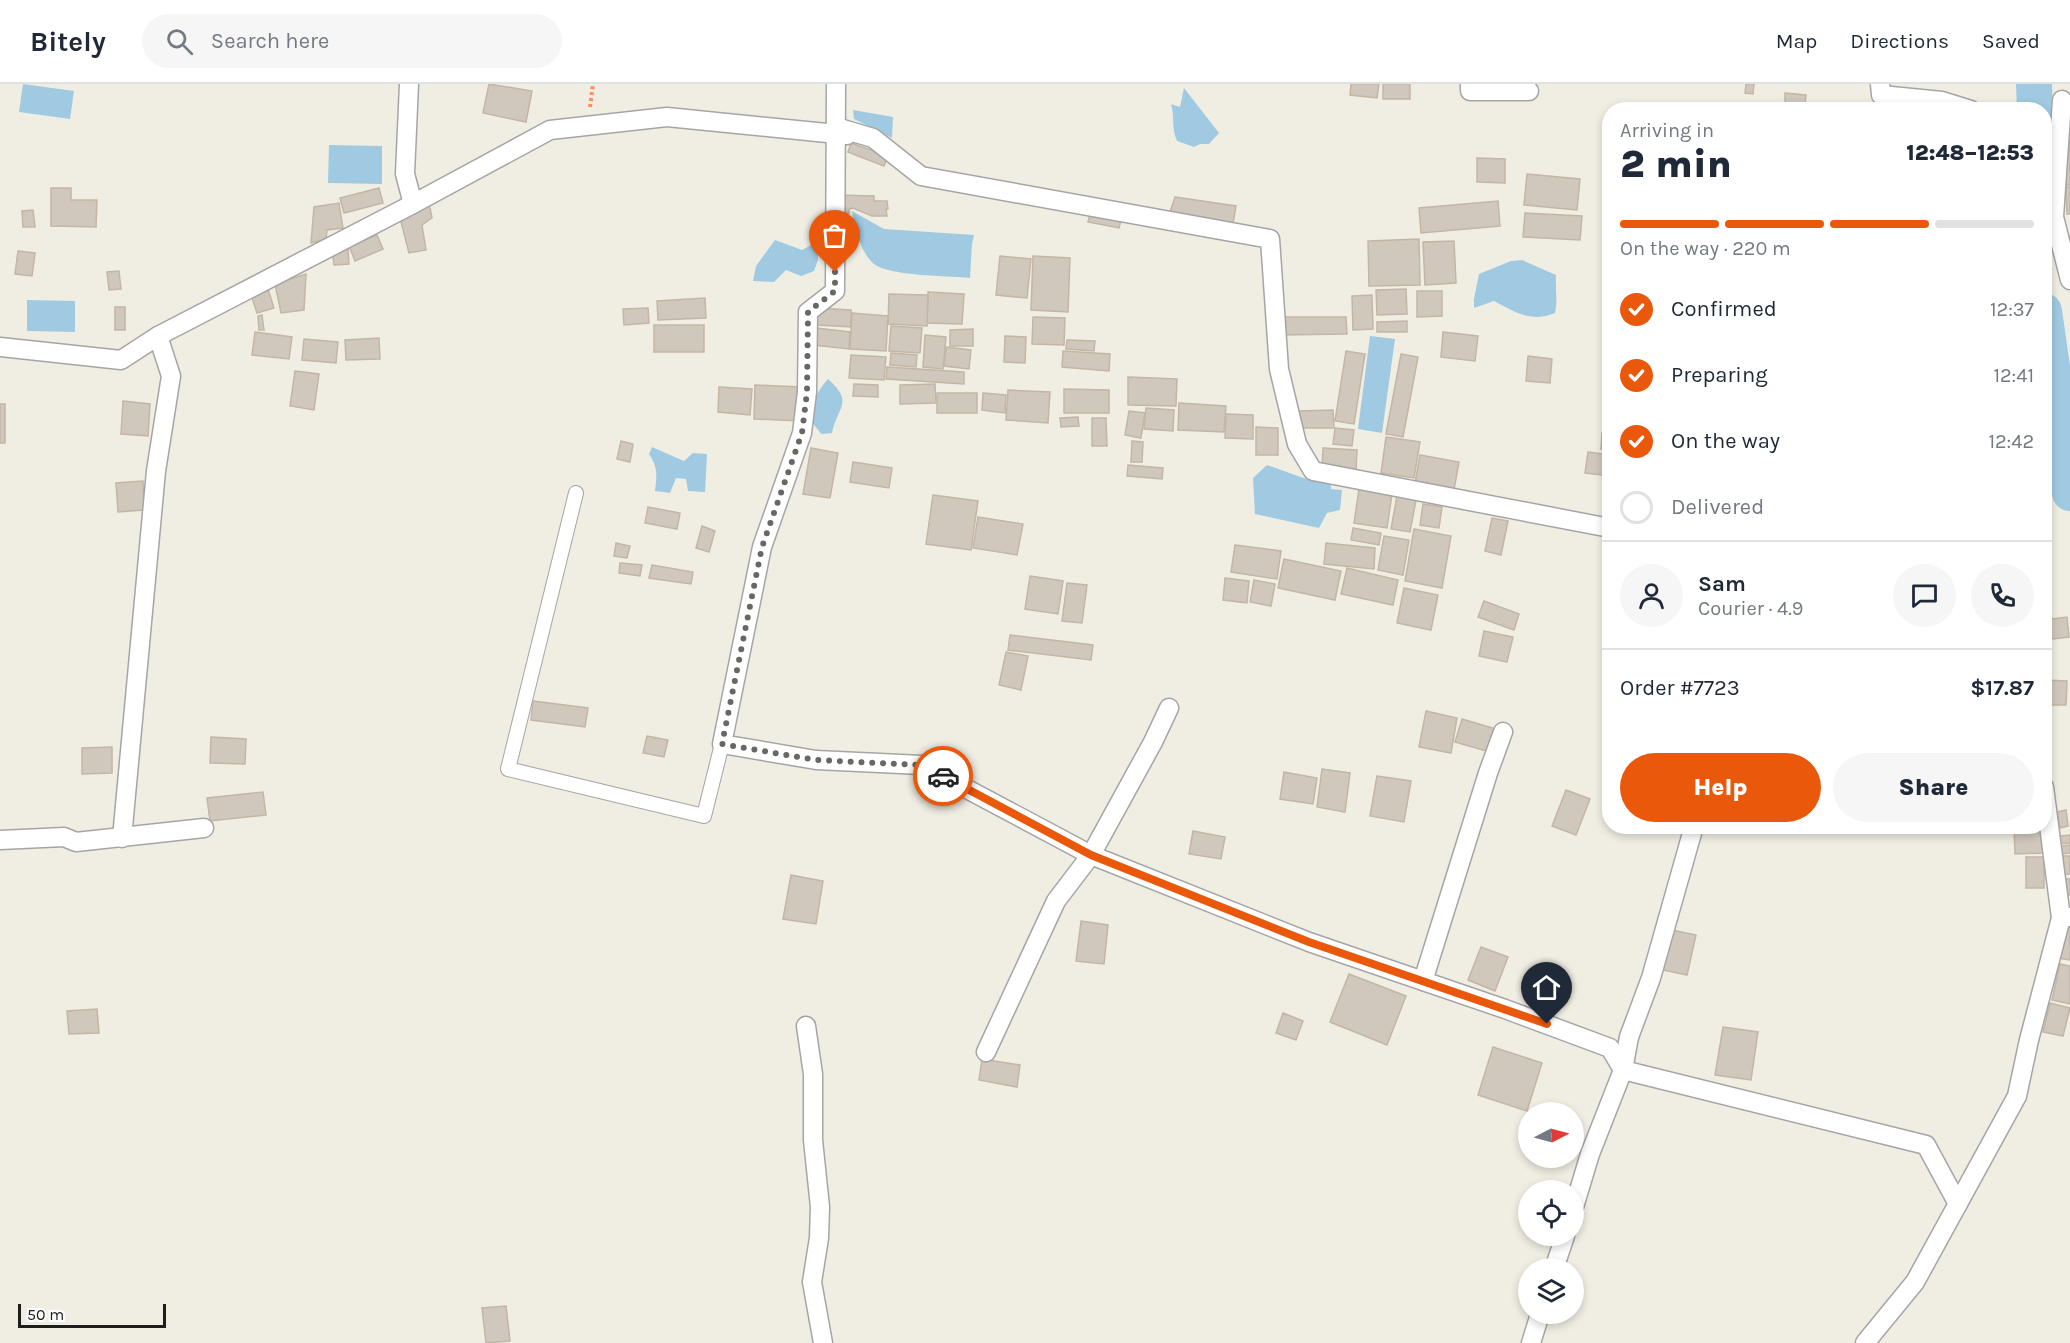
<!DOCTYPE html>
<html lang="en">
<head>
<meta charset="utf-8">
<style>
	body { margin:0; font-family:Karla,sans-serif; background:#f6f6f7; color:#1f2937; height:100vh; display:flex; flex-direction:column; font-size:22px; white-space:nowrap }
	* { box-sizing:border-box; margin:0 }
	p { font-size:20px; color:#747a83 }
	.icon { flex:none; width:33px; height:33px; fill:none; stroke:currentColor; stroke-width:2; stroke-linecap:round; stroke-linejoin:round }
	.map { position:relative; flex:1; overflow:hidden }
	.side { position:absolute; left:1602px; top:18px; width:450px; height:732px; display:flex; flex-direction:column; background:#fff; border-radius:24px; box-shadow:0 3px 9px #0003 }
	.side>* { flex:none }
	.needle { width:39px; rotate:84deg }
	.controls { position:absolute; left:1518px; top:1018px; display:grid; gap:12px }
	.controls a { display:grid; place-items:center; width:66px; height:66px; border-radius:50%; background:#fff; box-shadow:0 3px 9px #0003; font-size:30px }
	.scale { position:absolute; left:18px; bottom:15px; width:148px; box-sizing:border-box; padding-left:6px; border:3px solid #1e1e1e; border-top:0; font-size:16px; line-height:21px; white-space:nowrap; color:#1e1e1e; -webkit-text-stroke:4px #fff; paint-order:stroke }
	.pin { position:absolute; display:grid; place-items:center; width:51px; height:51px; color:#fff; margin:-62px -26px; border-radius:50% 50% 50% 0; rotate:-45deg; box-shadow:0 0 6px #0007 }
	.pin .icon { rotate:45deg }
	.courier { position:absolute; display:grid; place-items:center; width:60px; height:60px; margin:-30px; border:4px solid #ea580c; border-radius:50%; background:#fff; color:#222; box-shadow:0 2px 8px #0007 }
	.head em { font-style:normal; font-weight:800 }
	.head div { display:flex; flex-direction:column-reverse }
	.head { display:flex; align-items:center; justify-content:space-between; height:102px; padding:0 18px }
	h1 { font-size:39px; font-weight:800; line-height:45px }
	.bar { display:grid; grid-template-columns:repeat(4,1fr); gap:9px 6px; align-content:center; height:72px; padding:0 18px }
	.bar i { height:8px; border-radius:4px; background:#e0e1e3 }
	.bar .on { background:#ea580c }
	.bar p { grid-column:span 4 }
	.line { display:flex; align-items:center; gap:15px; padding:0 18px; border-top:2px solid #e0e1e3 }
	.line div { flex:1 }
	.round { display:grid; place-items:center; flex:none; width:63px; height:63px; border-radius:32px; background:#f6f6f7 }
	ol { padding:0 18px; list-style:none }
	li { display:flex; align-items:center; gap:18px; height:66px }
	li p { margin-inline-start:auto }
	li .icon { padding:6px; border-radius:50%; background:#ea580c; color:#fff; stroke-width:4 }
	li:last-child { color:#747a83 }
	li i { width:33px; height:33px; border:3px solid #e0e1e3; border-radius:50% }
	.action { display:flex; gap:12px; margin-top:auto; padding:12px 18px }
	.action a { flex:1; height:69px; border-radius:36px; background:#ea580c; color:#fff; font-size:24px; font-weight:800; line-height:69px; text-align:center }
	.action a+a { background:#f6f6f7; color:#1f2937 }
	header { display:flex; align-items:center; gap:36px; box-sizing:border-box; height:84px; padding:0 30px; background:#fff; border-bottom:2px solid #e0e1e3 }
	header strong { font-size:28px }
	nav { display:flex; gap:33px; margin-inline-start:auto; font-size:21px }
	.search { width:420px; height:54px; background:#f6f6f7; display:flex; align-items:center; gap:15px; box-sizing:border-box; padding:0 21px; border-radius:33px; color:#747a83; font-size:22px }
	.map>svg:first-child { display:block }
</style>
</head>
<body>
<header>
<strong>Bitely</strong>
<div class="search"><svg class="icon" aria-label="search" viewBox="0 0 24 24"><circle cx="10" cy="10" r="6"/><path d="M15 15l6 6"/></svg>Search here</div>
<nav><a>Map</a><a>Directions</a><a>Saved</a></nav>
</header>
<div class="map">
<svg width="2070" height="1259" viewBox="0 0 2070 1259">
	<rect width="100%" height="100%" fill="#f0eee3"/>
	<!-- water -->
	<g fill="#a0cae2">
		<polygon points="23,0 74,7 70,35 19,28"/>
		<path d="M1184 4 1219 49 1209 60H1200L1194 63 1177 57C1171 43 1175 34 1171 20L1180 23Z"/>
		<polygon points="853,26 893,33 892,54 854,35"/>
		<polygon points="329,61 382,62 382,100 328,99"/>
		<path d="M852 127 884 145 974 151 972 160 970 194C951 192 885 192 873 179 859 166 856 145 852 127Z"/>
		<polygon points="775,156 802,166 821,156 831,158 830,166 823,171 818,171 818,176 814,187 801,192 786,186 774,198 753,197 756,182"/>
		<path d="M1522 176 1556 191C1555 204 1558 216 1555 229 1531 239 1515 228 1494 217L1474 224V215L1479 190 1511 177Z"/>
		<polygon points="27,216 75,217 75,248 27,247"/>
		<polygon points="1370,252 1395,255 1382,349 1358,345"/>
		<path d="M828 295C855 319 837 323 832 349L821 350C819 346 813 341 812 337 808 322 819 305 828 295Z"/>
		<path d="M652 363 684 377 693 369 707 370 705 408 688 407 686 395 676 394 670 409 655 407C657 392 658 383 649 370Z"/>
		<polygon points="1267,381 1309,396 1314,393 1331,396 1331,405 1342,406 1340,426 1327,429 1319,444 1255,430 1253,394"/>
	</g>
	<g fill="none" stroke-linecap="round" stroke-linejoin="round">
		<!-- river -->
		<g stroke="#a0cae2" stroke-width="36">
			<polyline points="2034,0 2035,26"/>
			<polyline points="2044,227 2070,409"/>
		</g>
	</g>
	<!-- building -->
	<g fill="#d0c8bc" stroke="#c3b6a4" stroke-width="1.5">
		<polygon points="489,0 532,7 526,38 483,29"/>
		<polygon points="1351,0 1379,0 1377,14 1350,11"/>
		<rect x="1383" y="0" width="27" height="15"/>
		<polygon points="1746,0 1754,0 1753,10 1745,9"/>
		<polygon points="1785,9 1806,11 1805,21 1785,19"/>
		<polygon points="2065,45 2070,45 2070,101 2066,101"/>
		<polygon points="851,59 888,72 884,82 848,68"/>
		<polygon points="1477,74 1505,75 1505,99 1477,98"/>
		<polygon points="1527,90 1580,95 1577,126 1524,121"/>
		<rect x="1607" y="103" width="3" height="29"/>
		<polygon points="2066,103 2070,103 2070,130 2067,130"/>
		<polygon points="51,104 71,104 71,116 97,116 96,143 51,142"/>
		<polygon points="379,104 383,119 344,129 340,114"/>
		<polygon points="838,111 874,112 874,117 887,117 888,125 886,125 887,132 872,132 853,124 849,125 849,129 838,131"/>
		<polygon points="1175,113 1236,122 1233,140 1169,131"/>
		<polygon points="1498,117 1500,142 1421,149 1419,124"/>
		<polygon points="339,119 343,144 327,146 326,155 311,159 314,123"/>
		<polygon points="429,119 432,134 422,141 426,166 409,169 400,134"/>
		<polygon points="33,126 35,143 23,143 22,127"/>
		<polygon points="1525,129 1582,132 1580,156 1523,153"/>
		<polygon points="1090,130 1121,136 1119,144 1088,138"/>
		<polygon points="377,151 383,165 355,177 349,162"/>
		<polygon points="1419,155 1420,201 1369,202 1368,157"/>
		<polygon points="1454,157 1456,199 1425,201 1423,158"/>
		<polygon points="348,165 349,180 334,181 332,166"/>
		<polygon points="18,167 35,169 32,192 15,190"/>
		<polygon points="1000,172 1031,175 1027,214 996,211"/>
		<polygon points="1033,172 1070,174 1068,228 1031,226"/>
		<polygon points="119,187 121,205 109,206 107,188"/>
		<polygon points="306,190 304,226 281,229 275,200"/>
		<polygon points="268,205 274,224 257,229 251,211"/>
		<polygon points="1406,205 1407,230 1377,231 1376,206"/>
		<polygon points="1417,207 1442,207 1442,232 1417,233"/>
		<polygon points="928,208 964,210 962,240 927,239"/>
		<polygon points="889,210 928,211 927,242 888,240"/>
		<polygon points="1372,211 1373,245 1353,246 1352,212"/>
		<polygon points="705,214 706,234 658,236 657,217"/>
		<rect x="115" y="223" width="10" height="23"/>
		<polygon points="648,224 649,239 624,241 623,225"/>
		<polygon points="818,224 851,226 851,243 817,241"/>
		<polygon points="852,229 888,232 886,267 850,265"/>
		<polygon points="262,231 264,246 259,246 258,232"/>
		<polygon points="1033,233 1065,234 1064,261 1032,260"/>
		<polygon points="1279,233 1346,233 1347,250 1279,251"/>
		<polygon points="1407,237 1407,248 1377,248 1377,238"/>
		<rect x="654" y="241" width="50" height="27"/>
		<polygon points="891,242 922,244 920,269 889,267"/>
		<polygon points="816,244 850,248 849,265 814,261"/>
		<polygon points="973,245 973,262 950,262 950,246"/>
		<polygon points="255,248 292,253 289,275 252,271"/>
		<polygon points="1443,248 1478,252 1475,277 1441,273"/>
		<polygon points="925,251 946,253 943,285 923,283"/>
		<polygon points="1005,252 1026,253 1025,279 1004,278"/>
		<polygon points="379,254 380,275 346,276 345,256"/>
		<polygon points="304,255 338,258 336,279 302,276"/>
		<polygon points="1067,256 1095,257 1094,267 1066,265"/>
		<polygon points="946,263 971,266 969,285 944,282"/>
		<polygon points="1063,267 1110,270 1109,287 1062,283"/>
		<polygon points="1346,267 1365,270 1354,340 1335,337"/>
		<polygon points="891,269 917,271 916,283 890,281"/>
		<polygon points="1401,270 1418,273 1403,353 1386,350"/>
		<polygon points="851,271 886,273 884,296 849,294"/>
		<polygon points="1528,272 1552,275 1550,299 1526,297"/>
		<polygon points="887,283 964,288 964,300 886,295"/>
		<polygon points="295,287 319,290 314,326 290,322"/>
		<polygon points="1128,293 1177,295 1176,322 1128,321"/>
		<polygon points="854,300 878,301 878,313 853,312"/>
		<polygon points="935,300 936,319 900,320 900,301"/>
		<polygon points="755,301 801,303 800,337 754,335"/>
		<polygon points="719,303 752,305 750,331 718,328"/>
		<polygon points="1064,305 1109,306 1109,329 1064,329"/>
		<polygon points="1008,306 1050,308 1048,339 1006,336"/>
		<rect x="937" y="309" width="40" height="20"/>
		<polygon points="983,309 1006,311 1005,329 982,326"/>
		<polygon points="123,317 150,320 148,352 121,350"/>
		<polygon points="1179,319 1226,322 1224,348 1178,346"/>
		<rect x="0" y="320" width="5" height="39"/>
		<polygon points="1146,324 1174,326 1173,347 1144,345"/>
		<polygon points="1333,326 1334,344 1297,344 1297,327"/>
		<polygon points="1129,327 1145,329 1141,354 1125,351"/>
		<polygon points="1226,330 1253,331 1253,355 1225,354"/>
		<polygon points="1078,333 1079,342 1061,343 1060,334"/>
		<polygon points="1092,334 1106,334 1107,362 1092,362"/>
		<polygon points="1256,343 1278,344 1278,371 1256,371"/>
		<polygon points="1335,344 1354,346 1352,362 1333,360"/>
		<polygon points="1602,349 1610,349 1610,366 1601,365"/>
		<polygon points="1386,353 1420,358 1414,394 1381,389"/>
		<polygon points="621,357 633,360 630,378 617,375"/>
		<polygon points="1132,357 1143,358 1142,378 1131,378"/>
		<polygon points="811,364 838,369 830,414 803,410"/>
		<polygon points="1323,364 1357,366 1356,387 1322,384"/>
		<polygon points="1588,368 1610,371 1610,392 1585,389"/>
		<polygon points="1420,371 1459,378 1454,406 1415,399"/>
		<polygon points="853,378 892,384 889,404 850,398"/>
		<polygon points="1128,381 1163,384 1162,395 1127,392"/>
		<polygon points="143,397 144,426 118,428 116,399"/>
		<polygon points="1359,405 1392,410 1387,444 1354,439"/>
		<polygon points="933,411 978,417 971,466 926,460"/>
		<polygon points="1397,412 1416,416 1410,448 1391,445"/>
		<polygon points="1423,420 1442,423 1439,444 1420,441"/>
		<polygon points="648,423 680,429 677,445 645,439"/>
		<polygon points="978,433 1023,440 1017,471 973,464"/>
		<polygon points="1492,434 1508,437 1501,471 1485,467"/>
		<polygon points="702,442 715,447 709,468 696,464"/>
		<polygon points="1353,444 1381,449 1379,461 1351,456"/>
		<polygon points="1414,445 1451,452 1442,504 1405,497"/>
		<polygon points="1384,452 1409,456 1403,491 1378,486"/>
		<polygon points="616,459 630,462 627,474 614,472"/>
		<polygon points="1326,459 1375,464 1374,485 1324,480"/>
		<polygon points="1235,461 1281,467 1277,495 1231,488"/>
		<polygon points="1284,475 1341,487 1335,516 1278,504"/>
		<polygon points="620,479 642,481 640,492 619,489"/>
		<polygon points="652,481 693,488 691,500 649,494"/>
		<polygon points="1347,484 1398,496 1393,521 1341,510"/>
		<polygon points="1030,492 1063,497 1058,530 1025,525"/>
		<polygon points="1225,494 1249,497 1247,519 1223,516"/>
		<polygon points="1254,496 1275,500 1271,522 1250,518"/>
		<polygon points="1067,499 1087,501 1082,539 1062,537"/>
		<polygon points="1404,504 1438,511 1431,546 1397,539"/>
		<polygon points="1484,517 1519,530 1514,546 1478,533"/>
		<polygon points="2067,533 2069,553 2044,556 2044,536"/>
		<polygon points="1484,547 1513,553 1507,578 1479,572"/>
		<polygon points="1010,551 1093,561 1091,576 1008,566"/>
		<polygon points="1006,568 1028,572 1021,606 999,601"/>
		<polygon points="2044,596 2067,597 2066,621 2044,621"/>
		<polygon points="533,617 588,624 585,643 531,636"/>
		<polygon points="1426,627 1457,634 1451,669 1419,663"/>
		<polygon points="1462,635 1496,645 1490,668 1455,658"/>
		<polygon points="647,652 668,656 664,673 643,669"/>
		<polygon points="211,653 246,655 245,680 210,679"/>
		<polygon points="112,663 112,689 82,690 82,664"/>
		<polygon points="1322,685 1350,689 1345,728 1317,723"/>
		<polygon points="1284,688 1317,694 1313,720 1280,715"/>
		<polygon points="1377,692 1411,697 1404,738 1370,732"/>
		<polygon points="1566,706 1590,715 1576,751 1552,742"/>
		<polygon points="263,708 266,731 210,737 207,714"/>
		<polygon points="2066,726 2068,742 2060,744 2057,728"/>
		<polygon points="2014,743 2043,743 2044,769 2015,770"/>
		<polygon points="1193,747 1225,753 1221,775 1189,770"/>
		<polygon points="2070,751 2070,759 2053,760 2052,753"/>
		<polygon points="2070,761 2070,769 2054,771 2053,763"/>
		<polygon points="2056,772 2070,772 2070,790 2056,791"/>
		<rect x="2026" y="773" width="18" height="31"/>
		<polygon points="791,791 823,797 816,840 783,835"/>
		<polygon points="2061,795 2070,795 2070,811 2062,811"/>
		<polygon points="2070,829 2070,876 2056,874"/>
		<polygon points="1081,837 1108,841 1104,880 1076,877"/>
		<polygon points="1672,846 1696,851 1687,891 1663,886"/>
		<polygon points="1481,863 1508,873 1495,907 1468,896"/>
		<polygon points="2060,880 2070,882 2070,920 2052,916"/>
		<polygon points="1349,890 1406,912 1387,961 1330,938"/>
		<polygon points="2050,919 2070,924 2063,952 2043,948"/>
		<polygon points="97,925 99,949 69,950 67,927"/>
		<polygon points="1283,929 1303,937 1296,956 1276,949"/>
		<polygon points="1723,943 1758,948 1751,996 1715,991"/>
		<polygon points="1493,963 1542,979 1527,1027 1478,1011"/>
		<polygon points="982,975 1020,981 1017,1003 979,996"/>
		<polygon points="506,1222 510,1257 486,1259 482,1224"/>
	</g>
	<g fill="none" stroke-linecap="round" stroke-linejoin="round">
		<defs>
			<polyline id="pedestrian" points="576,409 508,685 704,732 722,660"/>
			<g id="minor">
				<polyline points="409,0 405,90 413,120"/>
				<polyline points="836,0 835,207 808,228 807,308 802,349 762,463 722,660 816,676 922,681 1091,771 1309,858 1505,925 1610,964 1623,986 1926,1061 1958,1120"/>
				<polyline points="1470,0 1470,7 1529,7"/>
				<polyline points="1880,0 1881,11 1942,17 1971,26"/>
				<polyline points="2062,16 2054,133 2070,196"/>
				<polyline points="836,43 873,54 921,92 1270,155 1279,285 1297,360 1313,387 1610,444"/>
				<polyline points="0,263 121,276 158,252 413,120 550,46 667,33 847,51"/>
				<polyline points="2044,703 2061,834"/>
				<polyline points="122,754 156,387 171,292 158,252"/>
				<polyline points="0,756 64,753 76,758 204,744"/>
				<polyline points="1423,897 1488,689 1503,648"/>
				<polyline points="806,942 813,990 813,1056 820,1123 819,1154 812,1198 823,1259"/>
				<polyline points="986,968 1056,817 1091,771 1153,658 1169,624"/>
				<polyline points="1574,1123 1590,1070 1623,986 1629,953 1651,894 1694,742"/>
				<polyline points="1554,1185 1565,1152"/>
				<polyline points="1531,1259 1540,1230"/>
				<polyline points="1865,1259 1915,1198 2017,1012 2029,956 2061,834 2070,833"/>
			</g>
		</defs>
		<!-- pedestrian casing -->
		<use href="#pedestrian" stroke="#a5a5a5" stroke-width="16"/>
		<!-- minor casing -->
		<use href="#minor" stroke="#a5a5a5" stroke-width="21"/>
		<!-- path -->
		<polyline stroke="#ff8a65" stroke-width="4" stroke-dasharray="3 3" stroke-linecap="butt" points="590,23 593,0"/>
		<!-- pedestrian -->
		<use href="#pedestrian" stroke="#fff" stroke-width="14"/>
		<!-- minor -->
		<use href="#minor" stroke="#fff" stroke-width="18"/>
	</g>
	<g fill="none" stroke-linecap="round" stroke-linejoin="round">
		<!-- done -->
		<polyline stroke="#686763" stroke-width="6" stroke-dasharray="0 10.8" points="835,188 835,207 808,228 807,308 802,349 762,463 722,660 816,676 922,681 943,692"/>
		<!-- route -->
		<polyline stroke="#ea580c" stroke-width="8" points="943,692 1091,771 1309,858 1547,940"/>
	</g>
</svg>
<div class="controls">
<a><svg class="needle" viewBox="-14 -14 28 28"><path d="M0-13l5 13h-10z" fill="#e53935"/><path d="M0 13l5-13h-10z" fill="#747a83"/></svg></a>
<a><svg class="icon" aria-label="locate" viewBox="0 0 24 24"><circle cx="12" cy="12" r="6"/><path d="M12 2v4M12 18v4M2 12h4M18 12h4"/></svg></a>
<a><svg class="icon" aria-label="layers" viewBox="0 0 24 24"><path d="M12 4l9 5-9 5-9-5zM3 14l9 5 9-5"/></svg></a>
</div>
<div class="scale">50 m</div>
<div class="pin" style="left:835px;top:188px;background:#ea580c"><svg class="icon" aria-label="bag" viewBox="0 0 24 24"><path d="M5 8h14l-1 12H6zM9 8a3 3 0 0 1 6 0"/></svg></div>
<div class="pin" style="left:1547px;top:940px;background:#1f2937"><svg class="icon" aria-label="home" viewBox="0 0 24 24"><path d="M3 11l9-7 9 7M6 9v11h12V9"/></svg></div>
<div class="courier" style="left:943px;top:692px"><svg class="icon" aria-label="car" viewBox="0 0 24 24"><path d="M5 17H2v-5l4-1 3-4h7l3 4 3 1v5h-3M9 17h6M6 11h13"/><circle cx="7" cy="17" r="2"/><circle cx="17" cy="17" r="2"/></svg></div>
<section class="side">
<div class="head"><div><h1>2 min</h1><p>Arriving in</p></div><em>12:48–12:53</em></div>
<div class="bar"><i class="on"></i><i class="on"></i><i class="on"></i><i></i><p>On the way · 220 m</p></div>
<ol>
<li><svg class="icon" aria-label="check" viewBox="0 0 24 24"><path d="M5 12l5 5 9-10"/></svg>Confirmed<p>12:37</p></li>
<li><svg class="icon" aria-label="check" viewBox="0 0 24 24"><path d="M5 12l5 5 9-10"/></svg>Preparing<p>12:41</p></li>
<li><svg class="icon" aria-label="check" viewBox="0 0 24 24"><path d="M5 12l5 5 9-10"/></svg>On the way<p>12:42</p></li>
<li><i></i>Delivered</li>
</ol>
<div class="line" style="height:108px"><a class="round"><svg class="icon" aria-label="person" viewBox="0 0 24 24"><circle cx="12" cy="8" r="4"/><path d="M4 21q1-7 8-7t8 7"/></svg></a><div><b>Sam</b><p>Courier · 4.9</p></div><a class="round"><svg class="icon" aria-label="chat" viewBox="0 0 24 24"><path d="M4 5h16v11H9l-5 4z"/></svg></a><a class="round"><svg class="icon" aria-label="phone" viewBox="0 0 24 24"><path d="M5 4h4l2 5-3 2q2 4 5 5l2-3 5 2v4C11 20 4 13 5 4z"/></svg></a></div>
<div class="line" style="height:78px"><div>Order #7723</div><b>$17.87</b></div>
<div class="action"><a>Help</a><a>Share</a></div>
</section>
</div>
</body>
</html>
